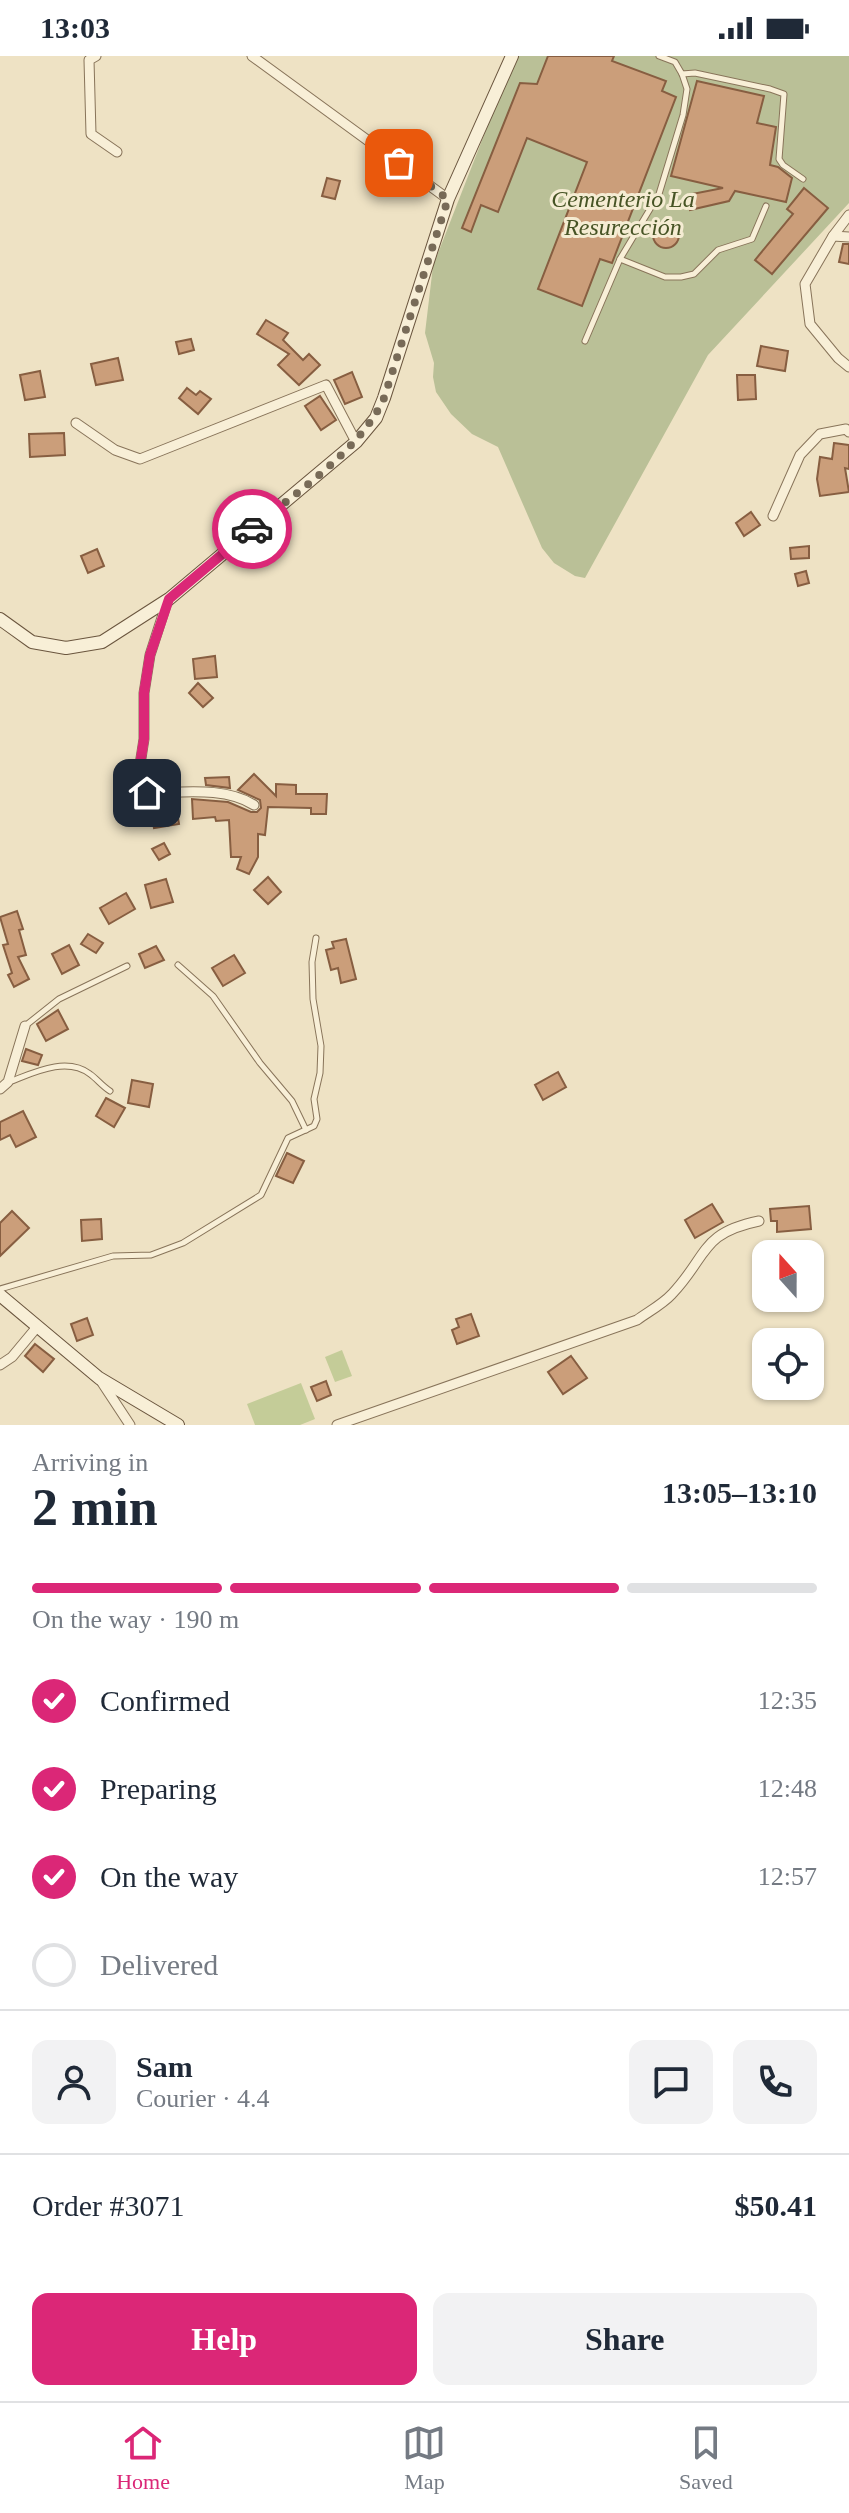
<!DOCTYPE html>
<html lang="en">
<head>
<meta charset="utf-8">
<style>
	body { margin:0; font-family:"Times New Roman",serif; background:#f2f2f3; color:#1f2937; height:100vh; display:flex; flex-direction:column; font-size:30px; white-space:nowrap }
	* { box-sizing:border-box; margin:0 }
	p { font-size:26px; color:#747a83 }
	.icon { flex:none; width:44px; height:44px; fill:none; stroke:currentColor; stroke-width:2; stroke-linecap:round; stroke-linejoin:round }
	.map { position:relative; height:1369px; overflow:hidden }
	.panel { display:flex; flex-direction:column; background:#fff; flex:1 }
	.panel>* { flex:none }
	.needle { width:52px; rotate:339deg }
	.buttons { position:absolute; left:752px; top:1184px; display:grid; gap:16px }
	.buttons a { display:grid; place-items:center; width:72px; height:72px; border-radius:16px; background:#fff; box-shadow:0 2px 6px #0004; font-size:40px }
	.pin { position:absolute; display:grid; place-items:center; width:68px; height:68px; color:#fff; margin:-34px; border-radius:16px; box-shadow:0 4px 12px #0006 }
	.courier { position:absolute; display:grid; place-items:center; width:80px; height:80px; margin:-40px; border:6px solid #db2777; border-radius:50%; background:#fff; color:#222; box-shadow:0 2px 10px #0007 }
	.overview em { font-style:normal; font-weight:700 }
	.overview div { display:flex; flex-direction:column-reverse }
	.overview { display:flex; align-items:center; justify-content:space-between; height:136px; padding:0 32px }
	h1 { font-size:52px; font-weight:700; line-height:60px }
	.bar { display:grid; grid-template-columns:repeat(4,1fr); gap:12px 8px; align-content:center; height:96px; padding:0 32px }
	.bar i { height:10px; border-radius:6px; background:#e0e1e3 }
	.bar .current { background:#db2777 }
	.bar p { grid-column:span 4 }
	.line { display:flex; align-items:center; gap:20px; padding:0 32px; border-top:2px solid #e0e1e3 }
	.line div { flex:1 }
	.round { display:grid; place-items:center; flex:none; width:84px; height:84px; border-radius:16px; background:#f2f2f3 }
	ol { padding:0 32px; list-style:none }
	li { display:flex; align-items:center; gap:24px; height:88px }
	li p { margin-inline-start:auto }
	li .icon { padding:8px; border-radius:50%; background:#db2777; color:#fff; stroke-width:4 }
	li:last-child { color:#747a83 }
	li i { width:44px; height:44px; border:4px solid #e0e1e3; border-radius:50% }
	.button { display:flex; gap:16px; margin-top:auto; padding:16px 32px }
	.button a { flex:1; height:92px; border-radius:16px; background:#db2777; color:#fff; font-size:32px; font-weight:700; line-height:92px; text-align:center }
	.button a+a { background:#f2f2f3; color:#1f2937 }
	.status { display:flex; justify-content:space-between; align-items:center; height:56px; padding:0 40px; background:#fff; direction:ltr }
	.status svg { height:22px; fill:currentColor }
	.dock { display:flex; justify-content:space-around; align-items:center; height:112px; border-top:2px solid #e0e1e3; background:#fff; font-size:22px; color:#747a83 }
	.dock a { display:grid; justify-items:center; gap:4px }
	.dock .current { color:#db2777 }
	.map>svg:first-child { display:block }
</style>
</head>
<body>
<div class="status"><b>13:03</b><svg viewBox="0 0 49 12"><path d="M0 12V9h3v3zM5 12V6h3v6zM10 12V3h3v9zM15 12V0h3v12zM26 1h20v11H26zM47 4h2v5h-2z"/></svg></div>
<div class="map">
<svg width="849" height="1369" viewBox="0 0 849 1369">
	<rect width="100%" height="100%" fill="#eee2c4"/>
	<!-- green -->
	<g fill="#c4cc98">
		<polygon points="342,1294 352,1320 335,1326 325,1301"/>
		<polygon points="301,1327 315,1363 300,1369 255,1369 247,1348"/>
	</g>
	<!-- cemetery -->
	<polygon fill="#bac097" points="519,0 849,0 849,147 708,299 585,522 575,520 554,507 542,492 498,391 472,378 451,358 436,336 433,321 434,307 425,277 433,210 509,15"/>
	<!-- building -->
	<g fill="#cb9e7a" stroke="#875e41" stroke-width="2">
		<polygon points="548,0 614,0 612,5 666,25 662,35 676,41 612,207 600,203 582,250 538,233 587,106 527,82 498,156 481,149 471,176 462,172 520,27 537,28"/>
		<polygon points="697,25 764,40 757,67 776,71 770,109 778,111 792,122 786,146 735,135 729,145 690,154 687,139 723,132 671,120"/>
		<polygon points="327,122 340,125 335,143 322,140"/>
		<polygon points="804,132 828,152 772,218 755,204 793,158 787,153"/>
		<circle cx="666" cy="179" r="13"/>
		<polygon points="843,188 849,188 849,208 839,206"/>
		<polygon points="266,264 288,277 283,284 303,304 309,298 320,309 299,329 278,309 289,298 257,278"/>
		<polygon points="191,283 194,294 179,298 176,286"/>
		<polygon points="761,290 788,295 785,315 757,310"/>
		<polygon points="118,302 123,324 96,329 91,308"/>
		<polygon points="40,315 45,341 25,344 20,319"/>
		<polygon points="352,316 362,341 345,348 334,324"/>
		<polygon points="737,319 755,319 756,343 738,344"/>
		<polygon points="187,332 196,339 200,335 211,343 198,358 179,342"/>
		<polygon points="320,340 336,364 321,374 305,350"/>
		<polygon points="64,377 65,399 30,401 29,378"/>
		<polygon points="834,387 849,389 849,413 845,412 849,436 820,440 817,423 820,401 832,403"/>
		<polygon points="751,456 760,469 744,480 736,467"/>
		<polygon points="809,490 809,502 791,503 790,492"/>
		<polygon points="97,493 104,510 88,517 81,500"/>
		<polygon points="806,515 809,527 798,530 795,518"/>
		<polygon points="215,600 217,621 195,623 193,603"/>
		<polygon points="198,627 213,642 203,651 189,637"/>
		<polygon points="254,718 276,740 276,728 296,729 296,738 327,738 326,758 311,758 311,752 268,751 265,779 258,778 258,801 249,818 237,813 241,801 231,801 229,764 216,765 215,761 193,763 192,743 228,746 251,756 257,756 261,752 260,744 238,734"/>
		<polygon points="229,721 230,732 206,729 205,722"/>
		<polygon points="175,744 179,768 154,772 151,755 160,754 159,746"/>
		<polygon points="164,787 170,798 159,804 152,793"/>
		<polygon points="268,821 281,836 268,848 254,834"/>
		<polygon points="166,823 173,846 151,852 145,829"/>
		<polygon points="126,837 135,853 109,868 100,852"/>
		<polygon points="17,855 23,873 19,874 26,899 18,901 29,923 14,931 8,919 12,917 3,889 8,888 0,861"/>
		<polygon points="88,878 103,887 96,897 81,888"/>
		<polygon points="346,883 356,923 341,927 338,912 331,914 326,894 334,892 332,886"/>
		<polygon points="69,889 79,909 62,918 52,898"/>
		<polygon points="156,890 164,904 145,912 139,898"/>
		<polygon points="234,899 245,917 223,930 212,912"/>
		<polygon points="58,954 68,973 46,985 37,968"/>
		<polygon points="26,993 42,999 38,1009 22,1005"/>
		<polygon points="558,1016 566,1031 543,1044 535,1029"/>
		<polygon points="132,1024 153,1028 149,1051 128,1047"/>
		<polygon points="106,1042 125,1052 114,1071 96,1060"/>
		<polygon points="23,1055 36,1081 16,1091 10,1079 0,1084 0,1066"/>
		<polygon points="287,1097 304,1105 293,1127 276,1120"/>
		<polygon points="712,1148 723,1166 695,1182 685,1164"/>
		<polygon points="809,1150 811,1173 777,1176 777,1165 771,1165 770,1153"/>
		<polygon points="12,1155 29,1172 0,1200 0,1167"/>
		<polygon points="101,1163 102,1183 82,1185 81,1164"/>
		<polygon points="471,1258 479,1280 457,1288 452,1274 459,1271 456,1263"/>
		<polygon points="87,1262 93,1279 77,1285 71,1268"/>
		<polygon points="35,1288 54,1303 43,1316 25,1300"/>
		<polygon points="571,1300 587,1322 563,1338 548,1316"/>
		<polygon points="326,1325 331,1339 317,1345 311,1331"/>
	</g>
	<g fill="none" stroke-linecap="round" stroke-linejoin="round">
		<defs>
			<g id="lane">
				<polyline points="682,18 695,17 770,33 784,38 779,103 783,109 803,123"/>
				<polyline points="620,203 665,221 681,221 694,218 718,194 752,183 766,150"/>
				<polyline points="585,285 620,203 659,138 683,59 687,33 682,18 675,6 659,0"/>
				<polyline points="178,909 213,940 260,1007 292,1045 306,1074"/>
				<polyline points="25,970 59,943 127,910"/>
				<path d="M9 1026C33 1017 66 1000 90 1018 97 1023 102 1030 110 1035"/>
				<polyline points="0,1233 113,1200 151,1199 183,1187 261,1139 288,1082 314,1070 317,1063 314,1043 320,1017 321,990 313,943 312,906 316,882"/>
			</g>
			<g id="street">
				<polyline points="96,0 89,4 91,78 117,96"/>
				<polyline points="252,0 448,143"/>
				<polyline points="849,159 833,180 805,228 810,268 838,302 849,311"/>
				<polyline points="833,180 849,181"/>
				<polyline points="76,367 115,394 140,403 326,329 356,386"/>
				<polyline points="773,460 800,399 820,378 846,373 849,376"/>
				<path d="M168 543 150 599 144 637V683L137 728 140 734 147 737C181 737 224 730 254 749"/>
				<polyline points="0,1033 8,1026 25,970"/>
				<polyline points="0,1309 12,1301 37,1271"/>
				<polyline points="101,1325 130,1369"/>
				<path d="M337 1369 637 1264C648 1256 663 1248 672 1238 708 1200 700 1177 759 1165"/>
			</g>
			<g id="secondary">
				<polyline points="0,563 32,586 66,592 102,586 169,543 356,386 376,362 384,342 448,143 512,0"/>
				<polyline points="0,1239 99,1322 178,1369"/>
			</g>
		</defs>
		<!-- lane casing -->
		<use href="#lane" stroke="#88745a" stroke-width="7"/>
		<!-- street casing -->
		<use href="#street" stroke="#88745a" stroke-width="11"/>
		<!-- secondary casing -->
		<use href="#secondary" stroke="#6a553e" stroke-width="14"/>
		<!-- lane -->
		<use href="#lane" stroke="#f8efd7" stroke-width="5"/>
		<!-- street -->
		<use href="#street" stroke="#f8efd7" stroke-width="9"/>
		<!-- secondary -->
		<use href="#secondary" stroke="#f8efd7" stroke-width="12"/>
	</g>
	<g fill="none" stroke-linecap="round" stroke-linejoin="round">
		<!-- done -->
		<path stroke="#786b58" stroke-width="8" stroke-dasharray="0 14.4" d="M252 473C295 437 361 394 384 342L448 143 399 107"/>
		<!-- route -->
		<polyline stroke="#db2777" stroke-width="10" points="147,737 140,734 137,728 144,683 144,637 150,599 169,543 252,473"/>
	</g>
	<g text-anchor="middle" stroke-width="6" stroke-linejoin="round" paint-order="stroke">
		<!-- park labels -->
		<g font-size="24" font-style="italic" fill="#475425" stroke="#f5ecd3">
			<text x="623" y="151">Cementerio La<tspan x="623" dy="28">Resurección</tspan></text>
		</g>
	</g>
</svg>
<div class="buttons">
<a><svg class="needle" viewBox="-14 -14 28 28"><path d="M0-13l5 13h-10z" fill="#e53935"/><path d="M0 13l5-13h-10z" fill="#747a83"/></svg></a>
<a><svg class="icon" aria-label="locate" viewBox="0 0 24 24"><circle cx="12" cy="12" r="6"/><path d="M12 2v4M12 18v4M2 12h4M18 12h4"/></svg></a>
</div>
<div class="pin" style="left:399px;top:107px;background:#ea580c"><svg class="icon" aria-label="bag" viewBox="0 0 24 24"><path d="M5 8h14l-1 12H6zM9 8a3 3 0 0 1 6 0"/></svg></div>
<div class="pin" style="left:147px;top:737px;background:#1f2937"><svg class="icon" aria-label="home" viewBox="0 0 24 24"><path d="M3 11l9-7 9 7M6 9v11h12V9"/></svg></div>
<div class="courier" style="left:252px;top:473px"><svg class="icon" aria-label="car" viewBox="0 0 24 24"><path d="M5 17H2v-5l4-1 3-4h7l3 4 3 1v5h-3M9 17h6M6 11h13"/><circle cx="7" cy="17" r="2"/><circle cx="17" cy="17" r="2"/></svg></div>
</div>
<section class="panel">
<div class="overview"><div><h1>2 min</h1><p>Arriving in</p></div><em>13:05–13:10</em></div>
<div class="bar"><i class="current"></i><i class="current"></i><i class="current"></i><i></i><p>On the way · 190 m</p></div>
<ol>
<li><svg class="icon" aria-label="check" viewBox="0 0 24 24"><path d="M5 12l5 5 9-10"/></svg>Confirmed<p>12:35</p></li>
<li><svg class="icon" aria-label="check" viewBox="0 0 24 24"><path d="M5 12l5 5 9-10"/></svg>Preparing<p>12:48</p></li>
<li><svg class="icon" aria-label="check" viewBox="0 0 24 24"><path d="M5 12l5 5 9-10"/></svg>On the way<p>12:57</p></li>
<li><i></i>Delivered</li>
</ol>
<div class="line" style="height:144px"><a class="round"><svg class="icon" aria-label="person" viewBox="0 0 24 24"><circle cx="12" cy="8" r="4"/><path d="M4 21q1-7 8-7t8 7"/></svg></a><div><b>Sam</b><p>Courier · 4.4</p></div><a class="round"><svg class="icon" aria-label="chat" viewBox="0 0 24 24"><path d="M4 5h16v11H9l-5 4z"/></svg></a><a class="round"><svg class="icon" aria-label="phone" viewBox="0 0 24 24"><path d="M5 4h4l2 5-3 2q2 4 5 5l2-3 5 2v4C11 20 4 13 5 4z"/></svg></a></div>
<div class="line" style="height:104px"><div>Order #3071</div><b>$50.41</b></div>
<div class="button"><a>Help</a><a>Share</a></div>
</section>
<nav class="dock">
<a class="current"><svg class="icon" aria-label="home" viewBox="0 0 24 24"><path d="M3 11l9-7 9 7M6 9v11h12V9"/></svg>Home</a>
<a><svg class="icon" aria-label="map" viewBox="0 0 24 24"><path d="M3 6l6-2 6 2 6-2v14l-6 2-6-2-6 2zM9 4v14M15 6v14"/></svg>Map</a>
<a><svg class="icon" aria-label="saved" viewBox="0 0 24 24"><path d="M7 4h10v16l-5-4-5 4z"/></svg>Saved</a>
</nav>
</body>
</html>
